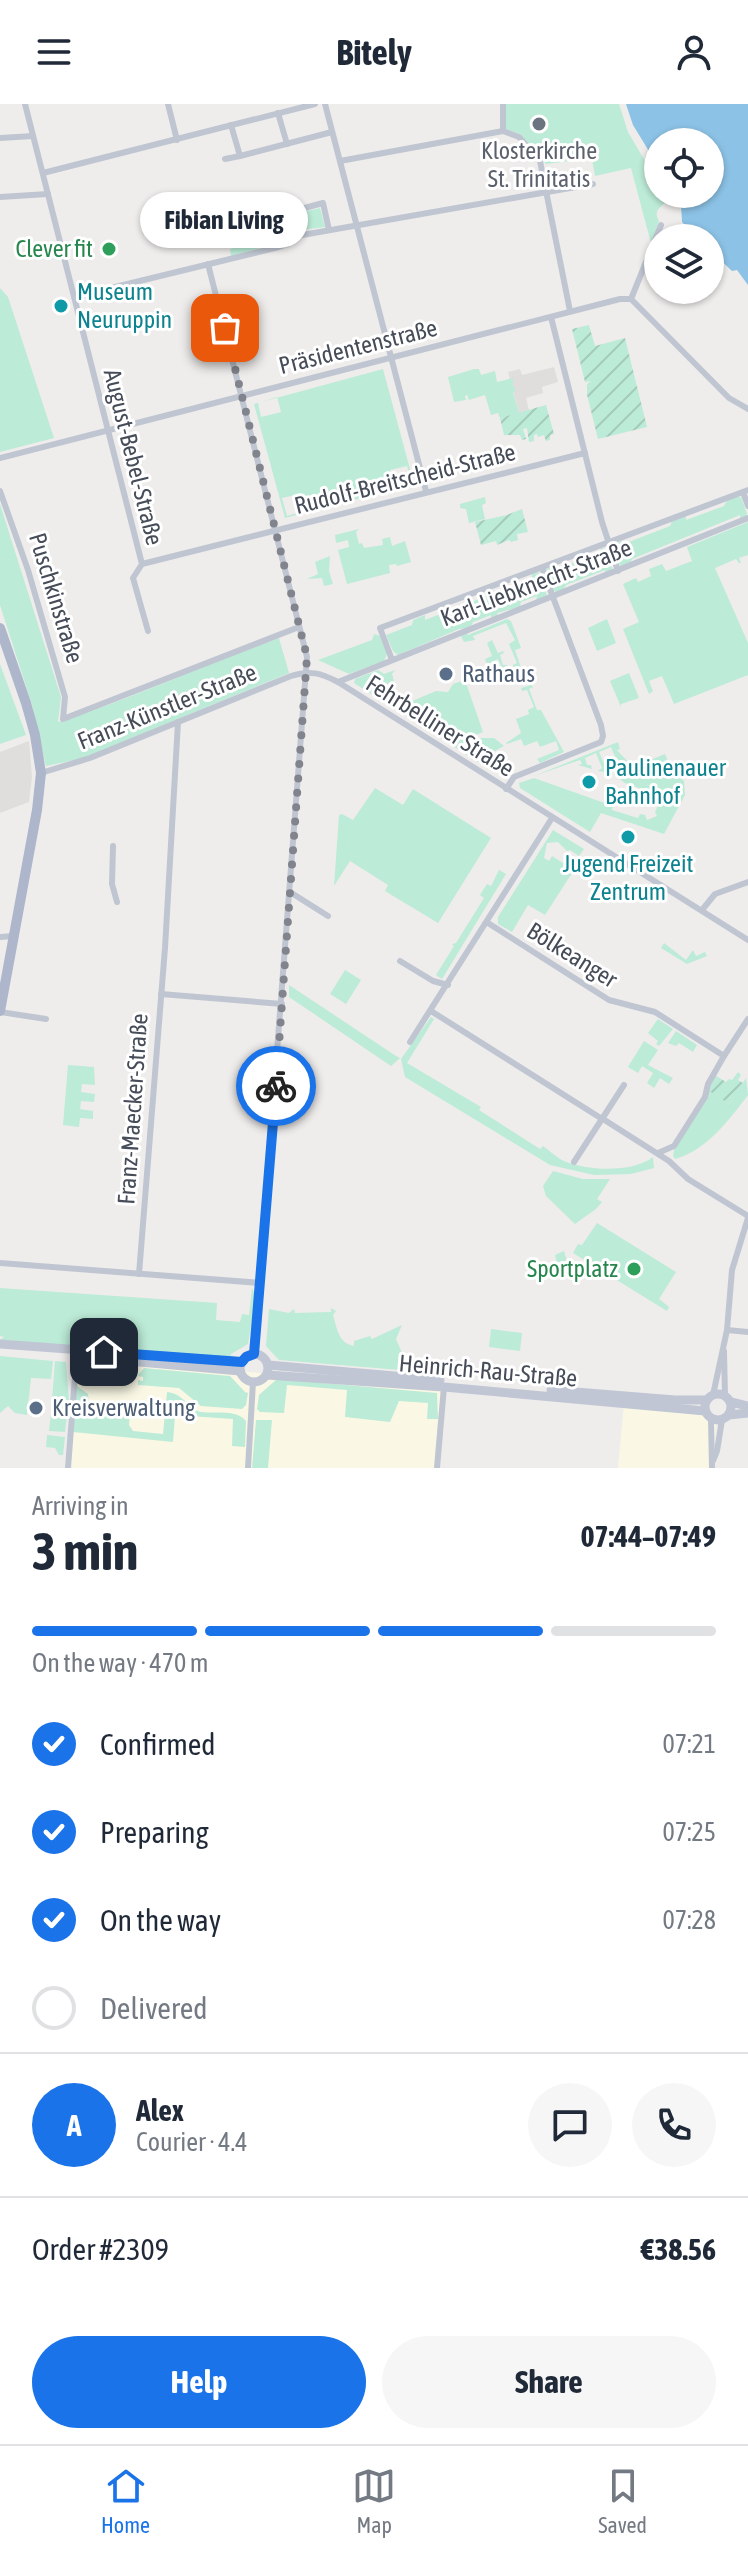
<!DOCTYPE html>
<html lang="en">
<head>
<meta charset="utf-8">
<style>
	body { margin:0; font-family:"Asap Condensed",sans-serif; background:#f6f6f7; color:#1f2937; height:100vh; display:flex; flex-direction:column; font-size:30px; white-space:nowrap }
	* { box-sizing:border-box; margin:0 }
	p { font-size:26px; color:#747a83 }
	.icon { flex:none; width:44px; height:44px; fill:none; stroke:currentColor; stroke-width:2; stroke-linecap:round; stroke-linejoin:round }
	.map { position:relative; height:1364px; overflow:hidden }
	.panel { display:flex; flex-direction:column; background:#fff; flex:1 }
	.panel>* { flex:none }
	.fabs { position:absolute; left:644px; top:24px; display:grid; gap:16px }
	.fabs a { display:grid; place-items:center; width:80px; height:80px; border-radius:50%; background:#fff; box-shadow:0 2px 6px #0004; font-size:40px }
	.pin { position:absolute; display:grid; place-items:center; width:68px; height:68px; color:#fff; margin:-34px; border-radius:16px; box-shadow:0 4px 12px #0006 }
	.courier { position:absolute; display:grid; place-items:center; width:80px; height:80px; margin:-40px; border:6px solid #1a73e8; border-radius:50%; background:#fff; color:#222; box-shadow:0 2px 10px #0007 }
	.bubble { position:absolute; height:56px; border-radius:28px; background:#fff; box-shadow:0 2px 6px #0004; font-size:26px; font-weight:700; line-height:56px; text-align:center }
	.summary em { font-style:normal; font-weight:700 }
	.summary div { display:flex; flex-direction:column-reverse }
	.summary { display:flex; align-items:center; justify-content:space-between; height:136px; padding:0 32px }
	h1 { font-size:52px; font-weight:700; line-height:60px }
	.bar { display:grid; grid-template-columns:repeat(4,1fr); gap:12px 8px; align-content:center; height:96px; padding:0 32px }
	.bar i { height:10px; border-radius:6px; background:#e0e1e3 }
	.bar .selected { background:#1a73e8 }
	.bar p { grid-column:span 4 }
	.line { display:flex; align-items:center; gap:20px; padding:0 32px; border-top:2px solid #e0e1e3 }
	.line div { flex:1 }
	.round { display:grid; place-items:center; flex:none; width:84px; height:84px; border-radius:42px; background:#f6f6f7 }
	ol { padding:0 32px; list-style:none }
	li { display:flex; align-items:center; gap:24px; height:88px }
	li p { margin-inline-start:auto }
	li .icon { padding:8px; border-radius:50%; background:#1a73e8; color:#fff; stroke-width:4 }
	li:last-child { color:#747a83 }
	li i { width:44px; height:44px; border:4px solid #e0e1e3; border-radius:50% }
	.primary-button { display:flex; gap:16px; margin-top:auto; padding:16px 32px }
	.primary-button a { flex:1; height:92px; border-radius:48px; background:#1a73e8; color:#fff; font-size:32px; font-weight:700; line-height:92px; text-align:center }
	.primary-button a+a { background:#f6f6f7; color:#1f2937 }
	header { display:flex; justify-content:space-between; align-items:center; height:104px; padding:0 32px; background:#fff; font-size:36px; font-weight:700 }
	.tab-bar { display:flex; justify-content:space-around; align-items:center; height:112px; border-top:2px solid #e0e1e3; background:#fff; font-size:22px; color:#747a83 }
	.tab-bar a { display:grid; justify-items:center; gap:4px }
	.tab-bar .selected { color:#1a73e8 }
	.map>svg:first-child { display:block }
</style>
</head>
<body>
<header><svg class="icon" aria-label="menu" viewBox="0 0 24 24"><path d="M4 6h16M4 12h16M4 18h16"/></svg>Bitely<svg class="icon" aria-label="person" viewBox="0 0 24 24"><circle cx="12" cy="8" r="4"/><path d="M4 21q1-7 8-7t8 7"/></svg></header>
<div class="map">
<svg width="748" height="1364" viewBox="0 0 748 1364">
	<defs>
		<pattern id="garden-furrows" width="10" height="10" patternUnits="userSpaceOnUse" patternTransform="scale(2)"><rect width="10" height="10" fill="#bcebd7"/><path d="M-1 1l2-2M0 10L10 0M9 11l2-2" fill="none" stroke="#a3cbbb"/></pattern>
	</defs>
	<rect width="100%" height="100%" fill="#efedec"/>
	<!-- commercial -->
	<g fill="#faf8e5">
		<polygon points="82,1255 441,1283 434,1364 70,1364 77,1282 79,1259"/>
		<polygon points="624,1301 704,1308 710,1315 716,1317 712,1364 618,1364"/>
	</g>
	<!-- education -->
	<g fill="#e0dedd">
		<polygon points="554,263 558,278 542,283 543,289 526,294 529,306 519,309 508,268 520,265 522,271"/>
		<polygon points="29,637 32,673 29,698 0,709 0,648"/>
	</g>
	<!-- green -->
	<g fill="#bcebd7" fill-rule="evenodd">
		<path d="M506 0H619L628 28 658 79V90H664L667 96C663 103 652 105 659 117L651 139 631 64 595 72 592 54 546 60 520 30 506 25Z"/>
		<polygon points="320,104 325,123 293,127 290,111"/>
		<polygon points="284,112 290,132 286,137 231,152 230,145 241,142 238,131 227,133 225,125"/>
		<polygon points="0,184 8,193 54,334 0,348"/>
		<path d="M383 265 414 380 285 414 254 300ZM277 293 281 308 261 313 258 299ZM407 362 412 378 394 382 390 366ZM300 390 304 407 287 412 282 394Z"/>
		<polygon points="474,265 479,265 481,271 495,267 497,278 513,274 513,282 516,286 513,288 519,309 500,314 498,309 491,311 485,291 469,296 467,291 465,292 466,296 454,298 448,273"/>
		<polygon points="485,393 486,399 482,401 485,415 469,419 466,405 460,404 460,400"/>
		<polygon points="735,393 741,393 747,410 746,413 740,415 740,411 632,455 630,460 621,462 619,460 612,444 615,439 621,437 621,441 670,422 672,417 686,412 686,416 724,402 727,396"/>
		<path d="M0 400 61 593 58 618C133 595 204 560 279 534L289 569 84 654 46 662 32 601 0 501Z"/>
		<polygon points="748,418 748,451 739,454 741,459 739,459 736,455 715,464 748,539 748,571 674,600 662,572 649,577 653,587 649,590 623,525 639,518 623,480 636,474 638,478 651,472 649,465 662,460 666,467 692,457 687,443"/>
		<polygon points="359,425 356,428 359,440 362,439 364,444 383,441 382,435 390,433 392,442 405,437 411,458 397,462 396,460 389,461 390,469 347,480 338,446 349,443 348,436 336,439 335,431"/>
		<polygon points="601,444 605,445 613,467 605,470 605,466 566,481 563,487 557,489 553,486 545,466 553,462 553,466 600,449"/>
		<polygon points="330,452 329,467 333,480 324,482 322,474 307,475 318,470 315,458"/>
		<polygon points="539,468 547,492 536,497 537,492 521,498 520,503 497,509 498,512 491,515 491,511 473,518 470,524 459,525 398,551 393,547 386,531 412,521 413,516 425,511 425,516 531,475 532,470"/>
		<polygon points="507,515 511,517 521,544 515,546 525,576 530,575 521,580 519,578 524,576 519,563 514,565 513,561 517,559 509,540 515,536 506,519 473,532 475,536 464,538 461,532 467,529 468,531"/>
		<polygon points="607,515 616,539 597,547 588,524"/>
		<polygon points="374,530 380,532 387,550 384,557 349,570 318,556 372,536"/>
		<polygon points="492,536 498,549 503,547 504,549 500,551 503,561 508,561 502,564 498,555 491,558 490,562 496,562 498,566 491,570 485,555 492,552 487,539"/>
		<polygon points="0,560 26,631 0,640"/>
		<polygon points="378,566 384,570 395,566 392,570 394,577 380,583 387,598 391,596 398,603 436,587 448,588 453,580 465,576 483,628 471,633 461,647 354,579 355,575"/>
		<polygon points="629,569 639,594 621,600 621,603 610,577"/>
		<polygon points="531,581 533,583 529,585 537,606 541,606 564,648 540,659 537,655 559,646 556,637 540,643 537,637 524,642 521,635 507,640 506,639 521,629 516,615 529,610 528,606 534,603 527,586 522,587 521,584"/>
		<polygon points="481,634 494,634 504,642 493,648 484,662 464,649 466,646 480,654 486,644 475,637"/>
		<polygon points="618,638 620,645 617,646 628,658 632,656 635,659 646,654 648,657 665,650 673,670 678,671 684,677 685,691 664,730 601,709 590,728 520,684 519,679 534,674 613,702 612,706 638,714 640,710 645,711 647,716 657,712 655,708 659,699 655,690 625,679 614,671 615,664 619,662 611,643 599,648 607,666 610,666 611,669 598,667 602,664 596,649 585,654 587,661 591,661 592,665 578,661 582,660 580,656 534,672"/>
		<polygon points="375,684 403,701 413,685 491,734 438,819 385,787 388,781 350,757 334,782 339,711 342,710 353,716"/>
		<polygon points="553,726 584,745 579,752 570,746 567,747 558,738 547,739 544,754 549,757 552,752 574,766 545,811 528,801 512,828 498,820 498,813"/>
		<polygon points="499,766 506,770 442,875 436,871 454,842 452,840 456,839 484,794 480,791 487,780 491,782"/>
		<polygon points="664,839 686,856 693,846 696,852 705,848 707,852 687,860 661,844"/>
		<polygon points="345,866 361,876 346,900 330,890"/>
		<polygon points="289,881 396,952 400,954 391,962 289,893"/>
		<path d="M431 913 434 915 407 959 481 1003 479 1006 540 1045 543 1042C550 1047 557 1054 564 1057 588 1067 633 1069 653 1053L654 1064 631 1070 594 1071 550 1061 405 973 401 955Z"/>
		<polygon points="658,915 673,925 659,942 656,940 658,937 648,929"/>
		<polygon points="676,927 697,941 693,948 679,939 676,942 668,939"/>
		<polygon points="644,937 658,946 648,961 673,974 669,980 660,974 654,984 647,979 653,969 642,962 638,969 628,963"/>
		<polygon points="68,961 94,963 95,981 82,980 81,988 95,990 94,998 81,997 80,1005 93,1007 93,1015 80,1014 79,1023 63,1021"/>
		<path d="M715 971 718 973 709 986 729 1000 746 974 748 991C729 1016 707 1046 675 1055L673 1052 675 1041Z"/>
		<polygon points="553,1067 583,1075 610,1075 597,1095 602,1098 596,1105 575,1120 546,1092 543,1082"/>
		<polygon points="597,1119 676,1168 659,1195 669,1203 667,1207 573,1149 578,1140 582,1141"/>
		<polygon points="564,1147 570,1167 561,1176 555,1151"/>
		<polygon points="0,1184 217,1199 216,1216 240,1218 242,1210 249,1211 252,1184 256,1193 248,1240 231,1250 230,1255 0,1236 4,1233 0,1232"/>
		<path d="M331 1204 336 1207 333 1211C337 1224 338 1239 354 1242V1237L370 1232 372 1235 402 1221 396 1235 403 1251 400 1266 279 1256 266 1242 269 1205 289 1209 294 1205 295 1209 331 1208Z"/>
		<polygon points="491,1225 522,1229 520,1247 489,1243"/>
		<polygon points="0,1252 53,1257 51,1275 31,1274 27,1311 15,1309 8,1302 0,1309"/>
		<polygon points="55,1257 66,1258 69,1297 52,1296"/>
		<polygon points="144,1264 230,1272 245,1288 248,1289 246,1301 242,1305 201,1302 179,1284 138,1281 138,1276 143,1277 143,1273 138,1272 139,1270"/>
		<polygon points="277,1275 437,1289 438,1315 427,1315 428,1299 399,1297 390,1318 345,1313 347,1286 287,1281 284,1309 260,1308 257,1305 259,1291"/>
		<path d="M77 1282 88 1290 89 1301H99L100 1307 125 1309 126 1303 130 1309 129 1321 133 1327 163 1330 167 1288C185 1290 187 1305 201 1308 216 1310 236 1305 246 1317L245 1343 232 1342 233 1315 175 1311 173 1338 73 1328Z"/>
		<polygon points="52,1300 68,1302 65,1328 49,1327"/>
		<polygon points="256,1316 272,1316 268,1364 252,1364"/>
		<polygon points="47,1331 65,1333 63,1351 59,1351 55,1344 46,1343"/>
	</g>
	<!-- garden -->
	<g fill="url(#garden-furrows)">
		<polygon points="589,221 595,242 625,234 647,323 598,335 587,291 587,280 591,277 585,278 572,225"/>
		<polygon points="546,301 554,330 550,331 550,336 546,337 544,331 538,333 537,330 534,331 534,337 529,338 527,324 523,325 526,335 522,336 520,331 504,331 500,314"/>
		<polygon points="522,405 528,428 517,430 518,436 511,438 509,436 497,441 496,437 481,441 475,418 507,411"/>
		<polygon points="738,968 741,971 738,976 743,979 729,1000 708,986 718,973 726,978 729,975 732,976"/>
	</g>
	<!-- water -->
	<polygon fill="#8cc2e6" points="626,0 748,0 748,181 737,166 732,167 710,146 710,134 697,134 682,118 681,100 675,90 710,90 710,38 658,38 658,62 633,21"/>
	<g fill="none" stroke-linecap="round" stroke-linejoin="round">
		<!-- street -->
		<g stroke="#c0c6d1" stroke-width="6">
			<polyline points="25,0 142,460 133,474 148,527"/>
			<polyline points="168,0 177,36"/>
			<polyline points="325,0 426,387"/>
			<polyline points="503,0 503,27"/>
			<polyline points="278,9 287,40"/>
			<polyline points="231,21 240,52 332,28"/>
			<polyline points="503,27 519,33 540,57 570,207"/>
			<polyline points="0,34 33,32"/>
			<polyline points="225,55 240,52"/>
			<polyline points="340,57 503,27"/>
			<polyline points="43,69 315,0"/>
			<polyline points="0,93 48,90"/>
			<polyline points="285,110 291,133"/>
			<polyline points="271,113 323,99 329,126"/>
			<polyline points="208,160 307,553 254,1250"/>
			<polyline points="74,193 279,143 288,140 291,133 593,80"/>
			<polyline points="631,195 729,294 748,305"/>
			<polyline points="631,195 661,121"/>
			<polyline points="551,213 602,418 618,467"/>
			<polyline points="0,354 620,195 631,195"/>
			<polyline points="0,387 28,466 65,593 63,615 299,523"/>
			<polyline points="743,388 748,402"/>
			<polyline points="142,460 585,349"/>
			<polyline points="392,556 380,524 748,386"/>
			<polyline points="338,578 748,414"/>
			<path d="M41 669 90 654 291 572C310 566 321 569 338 578L748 836"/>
			<polyline points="506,685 514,673 601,638 603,632 601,621 542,464"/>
			<polyline points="113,742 112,780 117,798"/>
			<polyline points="290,788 328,812"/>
			<polyline points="702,806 715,790 748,778"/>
			<polyline points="488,819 609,896 655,908 724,952 748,915"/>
			<polyline points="0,833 13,832"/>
			<polyline points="400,857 433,877 448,881"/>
			<polyline points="161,890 282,900"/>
			<polyline points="431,907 599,1013"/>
			<polyline points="0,908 46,915"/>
			<polyline points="410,938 552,714"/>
			<polyline points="603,1015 669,1057 688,1075 748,1112"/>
			<polyline points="658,1049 674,1042 705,993 708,980 724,952"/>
			<polyline points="574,1058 624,981"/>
			<polyline points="0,1159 261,1179"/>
			<polyline points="139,1170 165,844 178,618"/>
			<polyline points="727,1226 748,1228"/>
			<polyline points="724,1247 725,1292"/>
			<polyline points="713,1291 727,1226 732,1166 748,1114"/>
			<polyline points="711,1315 712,1364"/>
			<polyline points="713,1357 717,1347 722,1316"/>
			<polyline points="68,1364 77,1246"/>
			<polyline points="248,1364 253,1278"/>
			<polyline points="437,1364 444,1283"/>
		</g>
		<!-- secondary -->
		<g stroke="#c0c6d4" stroke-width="9">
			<polyline points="0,1240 242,1258"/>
			<circle cx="254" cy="1264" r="14"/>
			<polyline points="95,1254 240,1267"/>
			<polyline points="268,1261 440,1276"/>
			<polyline points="267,1271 444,1283 705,1307"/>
			<polyline points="551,1286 675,1296 707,1296"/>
			<circle cx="718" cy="1303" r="13"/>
			<polyline points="731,1298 748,1302"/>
			<polyline points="729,1311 748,1309"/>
		</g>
		<!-- primary -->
		<polyline stroke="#adb6ca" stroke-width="10" points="0,524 26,599 35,631 41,669 37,706 0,907"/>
	</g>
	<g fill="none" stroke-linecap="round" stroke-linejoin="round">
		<!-- done -->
		<polyline stroke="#81848c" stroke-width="8" stroke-dasharray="0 14.4" points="225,224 307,553 276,982"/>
		<!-- route -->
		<polyline stroke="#1a73e8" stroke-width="10" points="104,1248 242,1258 246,1253 254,1250 276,982"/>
	</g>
	<!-- markers -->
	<circle fill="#6b7280" stroke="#fff" stroke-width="3" cx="539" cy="20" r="8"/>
	<g fill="#2e9e5b" stroke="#fff" stroke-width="3">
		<circle cx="109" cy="145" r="8"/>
		<circle cx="634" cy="1165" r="8"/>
	</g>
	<g fill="#0f9aa8" stroke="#fff" stroke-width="3">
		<circle cx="61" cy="202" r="8"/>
		<circle cx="589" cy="678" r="8"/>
		<circle cx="628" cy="733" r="8"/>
	</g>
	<g fill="#5c6f8a" stroke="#fff" stroke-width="3">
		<circle cx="446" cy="570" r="8"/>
		<circle cx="36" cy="1304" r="8"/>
	</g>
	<g text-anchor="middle" stroke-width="6" stroke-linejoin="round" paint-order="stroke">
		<!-- worship labels -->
		<g font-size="24" fill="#5b616d" stroke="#fff">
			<text x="539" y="55">Klosterkirche<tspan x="539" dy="28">St. Trinitatis</tspan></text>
		</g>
		<!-- leisure labels -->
		<g font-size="24" fill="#27864d" stroke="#fff" text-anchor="end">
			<text x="93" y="153">Clever fit</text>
			<text x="618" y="1173">Sportplatz</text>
		</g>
		<!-- culture labels -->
		<g font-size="24" fill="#0d838f" stroke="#fff" text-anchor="start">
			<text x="77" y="196">Museum<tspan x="77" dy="28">Neuruppin</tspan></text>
			<text x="605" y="672">Paulinenauer<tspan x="605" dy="28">Bahnhof</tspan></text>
			<text x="628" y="768" text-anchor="middle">Jugend Freizeit<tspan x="628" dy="28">Zentrum</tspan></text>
		</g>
		<!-- street labels -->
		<g font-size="24" fill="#464c58" stroke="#fff">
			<text transform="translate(358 243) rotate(-14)" y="8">Präsidentenstraße</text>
			<text transform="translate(133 353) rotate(76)" y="8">August-Bebel-Straße</text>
			<text transform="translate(405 375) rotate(-14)" y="8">Rudolf-Breitscheid-Straße</text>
			<text transform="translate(536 479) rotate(-21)" y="8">Karl-Liebknecht-Straße</text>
			<text transform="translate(56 494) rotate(73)" y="8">Puschkinstraße</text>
			<text transform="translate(167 603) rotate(-22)" y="8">Franz-Künstler-Straße</text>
			<text transform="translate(440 622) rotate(32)" y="8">Fehrbelliner Straße</text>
			<text transform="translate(572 851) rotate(32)" y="8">Bölkeanger</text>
			<text transform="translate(133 1005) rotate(-86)" y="8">Franz-Maecker-Straße</text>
			<text transform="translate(488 1267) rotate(5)" y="8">Heinrich-Rau-Straße</text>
		</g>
		<!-- service labels -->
		<g font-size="24" fill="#4e5e75" stroke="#fff" text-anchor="start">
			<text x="462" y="578">Rathaus</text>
			<text x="52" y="1312">Kreisverwaltung</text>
		</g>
	</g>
</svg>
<div class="fabs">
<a><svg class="icon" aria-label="locate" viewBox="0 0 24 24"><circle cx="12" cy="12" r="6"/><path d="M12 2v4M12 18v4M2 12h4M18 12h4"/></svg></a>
<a><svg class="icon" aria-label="layers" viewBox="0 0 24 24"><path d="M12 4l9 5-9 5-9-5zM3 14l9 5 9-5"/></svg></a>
</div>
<div class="pin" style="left:225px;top:224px;background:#ea580c"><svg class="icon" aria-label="bag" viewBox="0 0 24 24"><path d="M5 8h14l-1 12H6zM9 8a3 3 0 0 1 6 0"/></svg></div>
<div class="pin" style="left:104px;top:1248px;background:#1f2937"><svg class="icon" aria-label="home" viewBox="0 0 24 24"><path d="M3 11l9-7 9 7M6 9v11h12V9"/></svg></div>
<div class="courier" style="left:276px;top:982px"><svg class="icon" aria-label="bike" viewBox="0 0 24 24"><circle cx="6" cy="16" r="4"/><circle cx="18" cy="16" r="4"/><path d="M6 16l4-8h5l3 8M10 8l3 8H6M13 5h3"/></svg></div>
<div class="bubble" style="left:140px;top:88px;width:168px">Fibian Living</div>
</div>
<section class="panel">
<div class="summary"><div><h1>3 min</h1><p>Arriving in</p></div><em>07:44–07:49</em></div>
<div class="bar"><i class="selected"></i><i class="selected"></i><i class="selected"></i><i></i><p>On the way · 470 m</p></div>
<ol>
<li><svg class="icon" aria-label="check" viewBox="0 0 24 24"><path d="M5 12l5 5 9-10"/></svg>Confirmed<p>07:21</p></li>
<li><svg class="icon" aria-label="check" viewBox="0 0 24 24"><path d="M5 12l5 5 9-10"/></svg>Preparing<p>07:25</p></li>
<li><svg class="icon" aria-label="check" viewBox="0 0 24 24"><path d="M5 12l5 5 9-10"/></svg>On the way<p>07:28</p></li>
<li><i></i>Delivered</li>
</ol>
<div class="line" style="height:144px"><b class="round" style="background:#1a73e8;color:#fff">A</b><div><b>Alex</b><p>Courier · 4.4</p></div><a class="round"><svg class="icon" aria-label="chat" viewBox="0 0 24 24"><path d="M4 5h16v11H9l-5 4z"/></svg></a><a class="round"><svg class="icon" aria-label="phone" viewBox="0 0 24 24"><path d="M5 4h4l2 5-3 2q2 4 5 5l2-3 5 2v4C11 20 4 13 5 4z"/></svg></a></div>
<div class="line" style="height:104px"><div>Order #2309</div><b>€38.56</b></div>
<div class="primary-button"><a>Help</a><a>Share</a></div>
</section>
<nav class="tab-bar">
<a class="selected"><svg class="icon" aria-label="home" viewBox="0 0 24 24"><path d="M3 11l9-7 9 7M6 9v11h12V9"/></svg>Home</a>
<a><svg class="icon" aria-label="map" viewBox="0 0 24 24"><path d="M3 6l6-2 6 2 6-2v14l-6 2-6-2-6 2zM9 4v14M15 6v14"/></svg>Map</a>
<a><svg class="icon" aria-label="saved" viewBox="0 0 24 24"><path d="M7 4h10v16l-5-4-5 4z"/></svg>Saved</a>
</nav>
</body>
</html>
